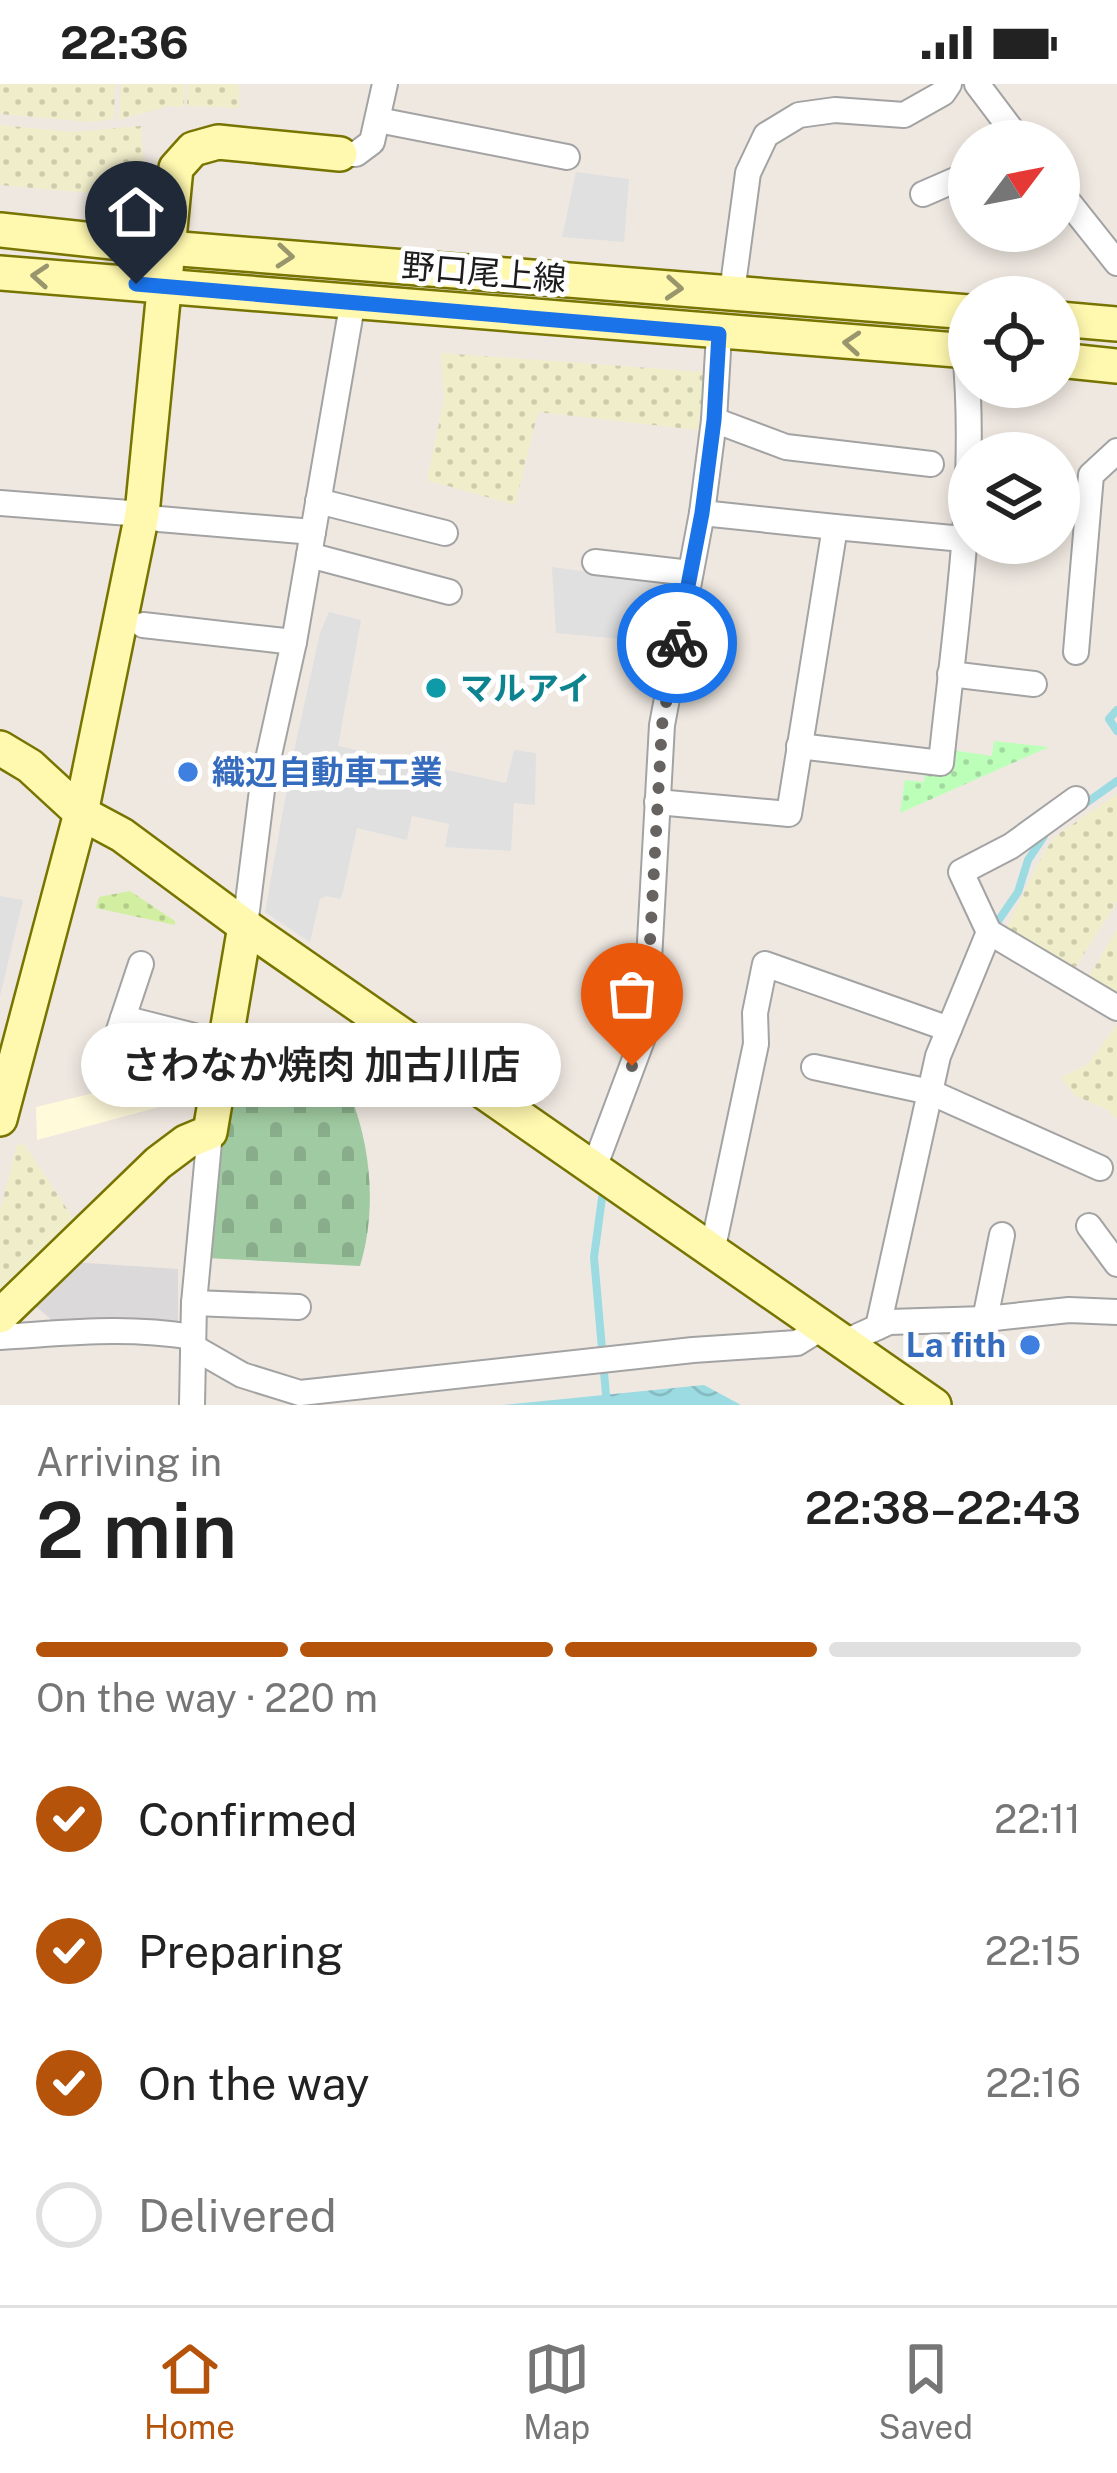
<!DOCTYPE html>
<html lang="en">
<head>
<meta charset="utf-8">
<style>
	body { margin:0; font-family:"Public Sans","Noto Sans JP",sans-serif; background:#f6f6f6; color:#222; height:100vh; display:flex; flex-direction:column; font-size:45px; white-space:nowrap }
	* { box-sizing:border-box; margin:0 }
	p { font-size:39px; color:#767676 }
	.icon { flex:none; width:66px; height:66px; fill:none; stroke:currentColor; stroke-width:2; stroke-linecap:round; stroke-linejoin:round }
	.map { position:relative; height:1321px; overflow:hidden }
	.details { display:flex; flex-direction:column; background:#fff; flex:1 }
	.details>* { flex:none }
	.needle { width:78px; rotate:58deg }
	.buttons { position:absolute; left:948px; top:36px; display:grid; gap:24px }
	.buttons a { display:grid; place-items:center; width:132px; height:132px; border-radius:50%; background:#fff; box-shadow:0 6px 18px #0003; font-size:60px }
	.pin { position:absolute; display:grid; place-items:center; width:102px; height:102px; color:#fff; margin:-123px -51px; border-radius:50% 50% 50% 0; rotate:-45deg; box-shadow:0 0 12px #0007 }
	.pin .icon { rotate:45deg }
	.courier { position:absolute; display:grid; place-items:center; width:120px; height:120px; margin:-60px; border:9px solid #1a73e8; border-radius:50%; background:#fff; color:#222; box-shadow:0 3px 15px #0007 }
	.bubble { position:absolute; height:84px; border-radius:42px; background:#fff; box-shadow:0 6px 18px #0003; font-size:39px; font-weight:600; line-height:84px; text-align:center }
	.overview em { font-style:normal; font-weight:600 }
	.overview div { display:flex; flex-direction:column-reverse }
	.overview { display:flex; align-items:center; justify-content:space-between; height:204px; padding:0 36px }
	h1 { font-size:78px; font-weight:600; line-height:90px }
	.bar { display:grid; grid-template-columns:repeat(4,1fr); gap:18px 12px; align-content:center; height:144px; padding:0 36px }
	.bar i { height:15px; border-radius:9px; background:#e0e0e0 }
	.bar .on { background:#b45309 }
	.bar p { grid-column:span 4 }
	ol { padding:0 36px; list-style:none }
	li { display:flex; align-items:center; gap:36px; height:132px }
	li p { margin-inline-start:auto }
	li .icon { padding:12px; border-radius:50%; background:#b45309; color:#fff; stroke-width:4 }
	li:last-child { color:#767676 }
	li i { width:66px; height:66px; border:6px solid #e0e0e0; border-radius:50% }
	.status { display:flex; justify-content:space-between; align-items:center; height:84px; padding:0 60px; background:#fff; direction:ltr }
	.status svg { height:33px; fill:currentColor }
	.tabs { display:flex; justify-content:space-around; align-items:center; height:168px; border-top:3px solid #e0e0e0; background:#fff; font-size:33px; color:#767676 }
	.tabs a { display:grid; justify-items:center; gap:6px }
	.tabs .on { color:#b45309 }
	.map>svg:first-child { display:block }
</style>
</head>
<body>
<div class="status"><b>22:36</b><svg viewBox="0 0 49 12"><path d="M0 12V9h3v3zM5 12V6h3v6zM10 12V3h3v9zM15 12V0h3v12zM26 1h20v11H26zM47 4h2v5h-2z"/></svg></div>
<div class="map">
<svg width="1117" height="1321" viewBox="0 0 1117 1321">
	<defs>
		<pattern id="farmland-dots" width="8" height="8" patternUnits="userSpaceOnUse" patternTransform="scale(3)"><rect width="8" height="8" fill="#f0eeca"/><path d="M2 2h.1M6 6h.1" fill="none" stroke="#cdccad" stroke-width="1.8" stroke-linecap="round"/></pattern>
		<pattern id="grass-dots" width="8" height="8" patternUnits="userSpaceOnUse" patternTransform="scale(3)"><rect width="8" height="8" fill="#d2efa1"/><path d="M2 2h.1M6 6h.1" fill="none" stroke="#b4cc8a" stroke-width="1.8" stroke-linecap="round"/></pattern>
		<pattern id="cemetery-stones" width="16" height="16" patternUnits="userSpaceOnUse" patternTransform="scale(3)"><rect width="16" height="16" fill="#a0caa1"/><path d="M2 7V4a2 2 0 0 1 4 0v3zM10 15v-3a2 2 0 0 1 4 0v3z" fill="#89ad8a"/></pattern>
		<pattern id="park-dots" width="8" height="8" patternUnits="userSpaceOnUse" patternTransform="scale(3)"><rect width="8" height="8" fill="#bcffb8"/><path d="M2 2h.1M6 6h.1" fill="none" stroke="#a1da9e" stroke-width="1.8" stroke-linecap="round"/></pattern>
		<pattern id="water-waves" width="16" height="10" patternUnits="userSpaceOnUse" patternTransform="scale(3)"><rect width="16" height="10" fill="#9cdbe2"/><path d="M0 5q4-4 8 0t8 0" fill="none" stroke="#86bbc1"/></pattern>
	</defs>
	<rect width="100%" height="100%" fill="#efe8e1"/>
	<!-- residential -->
	<polygon fill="#dbd9d9" points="72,1178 178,1185 178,1239 54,1238 32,1219"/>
	<!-- education -->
	<polygon fill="#fffada" points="185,987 185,1016 37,1056 36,1023"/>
	<!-- farmland -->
	<g fill="url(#farmland-dots)">
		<polygon points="0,0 115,0 114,35 90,38 0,30"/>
		<polygon points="121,0 185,0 184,23 168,22 119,36"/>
		<polygon points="188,0 239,0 239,24 187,22"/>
		<polygon points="0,41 72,48 141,42 146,114 0,101"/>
		<polygon points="441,269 705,288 698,346 538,328 515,421 427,396 444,316"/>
		<polygon points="1117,710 1117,818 1073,887 1005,847 1045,766 1057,751"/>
		<polygon points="1117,845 1117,913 1087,896"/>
		<polygon points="1117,941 1117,1035 1106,1025 1076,1012 1061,994 1088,980"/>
		<polygon points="24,1060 77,1140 0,1213 0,1127 17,1061"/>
	</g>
	<!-- grass -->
	<polygon fill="url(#grass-dots)" points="130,807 175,837 175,841 96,824 99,813"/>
	<!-- cemetery -->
	<path fill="url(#cemetery-stones)" d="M350 1010C371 1063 377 1126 360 1182L206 1174 213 1097 226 1024 293 1012Z"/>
	<!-- park -->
	<polygon fill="url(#park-dots)" points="994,657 1049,663 900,729 905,696 924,698 926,688 949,691 952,666 992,672"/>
	<!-- parking -->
	<g fill="#e0e0e0">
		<polygon points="576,88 629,95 624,158 562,153"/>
		<polygon points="552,483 677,500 665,559 556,549"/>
		<polygon points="329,528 361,536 338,662 506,699 514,666 536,669 535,721 514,719 511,767 445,763 449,740 412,732 407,756 357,744 343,808 340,815 326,812 320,815 310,858 265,828 292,676 320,549"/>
		<polygon points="0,812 23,816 0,912"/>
		<polygon points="142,952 190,962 186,984 114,1001 126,961"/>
	</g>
	<!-- water -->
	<polygon fill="url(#water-waves)" points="704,1301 741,1321 502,1321"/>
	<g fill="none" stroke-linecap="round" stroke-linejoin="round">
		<!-- stream -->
		<g stroke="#9cdbe2" stroke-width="8">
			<polyline points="1117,626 1109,635 1117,647"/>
			<polyline points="1079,724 1117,697"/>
			<polyline points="996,840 1018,808 1028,776 1044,752"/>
			<polyline points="602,1114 594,1173 606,1311"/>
		</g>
		<defs>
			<g id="street">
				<polyline points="977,0 1020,57"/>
				<polyline points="378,36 567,73"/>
				<polyline points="340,70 356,70 372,58 385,0"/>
				<polyline points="1059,106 1117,179"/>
				<polyline points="923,110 969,90"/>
				<polyline points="732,208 748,89 766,51 799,31 835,26 904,31 943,9 949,0"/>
				<polyline points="714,336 786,363 931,380"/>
				<polyline points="318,417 445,449"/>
				<polyline points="0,419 142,430"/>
				<polyline points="159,435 313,448"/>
				<polyline points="835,443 963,455"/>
				<polyline points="309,471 449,508"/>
				<polyline points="595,478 690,489"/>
				<polyline points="143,541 294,558"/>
				<polyline points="1076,568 1091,391 1117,367"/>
				<polyline points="950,590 1034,600"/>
				<path d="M799 662 941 679C955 544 978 403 965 267"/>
				<polyline points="657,718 789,730 835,443 702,429"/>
				<polyline points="245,842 263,698 294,558 353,216"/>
				<polyline points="989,848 961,788 1011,762 1076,715"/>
				<polyline points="123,934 226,960"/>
				<polyline points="110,973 141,880"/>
				<polyline points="814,983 930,1008 1100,1084"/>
				<polyline points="594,1084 645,948 662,641 702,429 714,336 719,250"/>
				<polyline points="1089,1142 1117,1180"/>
				<polyline points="712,1168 756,960 755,929 765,880 949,945"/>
				<polyline points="194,1219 298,1223"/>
				<polyline points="985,1235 1002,1151"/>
				<polyline points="878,1243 938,972 989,848 1117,924"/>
				<path d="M0 1253C69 1249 123 1242 193 1253"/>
				<polyline points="845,1258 889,1238 985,1235 1069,1226 1117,1228"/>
				<polyline points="193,1263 242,1291 300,1309 693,1266 797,1259 823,1243"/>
				<polyline points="192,1321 194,1219 210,1048"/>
			</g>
			<g id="secondary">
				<polyline points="0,146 168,164 969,228"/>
				<polyline points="0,189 969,267"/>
				<polyline points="1059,235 1117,240"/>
				<polyline points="1059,276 1117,282"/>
				<polyline points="0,664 30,682 81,729 122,751 245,842 934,1321"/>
				<polyline points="0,1035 81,729 142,430 176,84 193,65 218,58 340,70"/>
				<polyline points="0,1232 158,1079 186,1058 210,1048 245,842"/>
			</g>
		</defs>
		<!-- street casing -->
		<use href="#street" stroke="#a3a3a3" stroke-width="28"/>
		<!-- secondary casing -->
		<use href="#secondary" stroke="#777400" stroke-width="38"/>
		<!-- street -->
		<use href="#street" stroke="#fff" stroke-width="24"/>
		<!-- secondary -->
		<use href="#secondary" stroke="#fff8af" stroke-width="33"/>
	</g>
	<!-- one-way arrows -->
	<defs><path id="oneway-chevron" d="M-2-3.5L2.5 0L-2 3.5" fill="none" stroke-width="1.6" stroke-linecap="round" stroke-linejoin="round" transform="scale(3)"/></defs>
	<g stroke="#99956d">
		<use href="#oneway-chevron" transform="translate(285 172) rotate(5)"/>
		<use href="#oneway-chevron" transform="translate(40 192) rotate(-176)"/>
		<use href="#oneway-chevron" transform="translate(674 204) rotate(4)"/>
		<use href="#oneway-chevron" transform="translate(852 259) rotate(-176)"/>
	</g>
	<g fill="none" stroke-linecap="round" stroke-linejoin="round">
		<!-- done -->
		<polyline stroke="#666361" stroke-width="12" stroke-dasharray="0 21.6" points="632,982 645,948 662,641 677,559"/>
		<!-- route -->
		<polyline stroke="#1a73e8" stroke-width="15" points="136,200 719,250 714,336 702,429 677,559"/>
	</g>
	<!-- markers -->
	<circle fill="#0f9aa8" stroke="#fff" stroke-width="4.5" cx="436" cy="604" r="12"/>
	<g fill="#3f7fe0" stroke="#fff" stroke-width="4.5">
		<circle cx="188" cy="688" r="12"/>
		<circle cx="1030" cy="1261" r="12"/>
	</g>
	<g text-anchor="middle" stroke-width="10" stroke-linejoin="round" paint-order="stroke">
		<!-- street labels -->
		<g font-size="33" fill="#1c1c1c" stroke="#fff">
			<text transform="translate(484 188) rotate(5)" y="12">野口尾上線</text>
		</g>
		<!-- culture labels -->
		<g font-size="33" font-weight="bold" fill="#0d838f" stroke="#fff" text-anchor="start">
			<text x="460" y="616">マルアイ</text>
		</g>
		<!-- shop labels -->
		<g font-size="33" font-weight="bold" fill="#366cbe" stroke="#fff" text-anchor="start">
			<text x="212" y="700">織辺自動車工業</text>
			<text x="1006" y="1273" text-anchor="end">La fith</text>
		</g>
	</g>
</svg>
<div class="buttons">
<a><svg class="needle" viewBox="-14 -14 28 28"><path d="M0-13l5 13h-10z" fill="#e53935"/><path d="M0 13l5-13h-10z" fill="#767676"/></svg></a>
<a><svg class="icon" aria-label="locate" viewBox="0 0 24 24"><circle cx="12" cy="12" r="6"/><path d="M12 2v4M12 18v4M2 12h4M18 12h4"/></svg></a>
<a><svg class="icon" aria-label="layers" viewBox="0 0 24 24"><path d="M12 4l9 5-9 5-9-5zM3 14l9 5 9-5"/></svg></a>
</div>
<div class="pin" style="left:632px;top:982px;background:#ea580c"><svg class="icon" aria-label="bag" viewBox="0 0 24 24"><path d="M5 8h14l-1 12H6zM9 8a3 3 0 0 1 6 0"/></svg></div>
<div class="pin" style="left:136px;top:200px;background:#1f2937"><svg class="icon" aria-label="home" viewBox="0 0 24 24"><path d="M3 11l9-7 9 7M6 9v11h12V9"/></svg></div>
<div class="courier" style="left:677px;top:559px"><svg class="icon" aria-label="bike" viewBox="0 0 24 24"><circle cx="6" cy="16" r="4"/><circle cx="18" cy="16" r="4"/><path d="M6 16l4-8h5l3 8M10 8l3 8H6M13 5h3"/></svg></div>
<div class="bubble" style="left:81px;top:939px;width:480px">さわなか焼肉 加古川店</div>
</div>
<section class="details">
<div class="overview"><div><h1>2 min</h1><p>Arriving in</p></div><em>22:38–22:43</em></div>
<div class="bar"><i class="on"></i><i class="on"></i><i class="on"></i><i></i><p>On the way · 220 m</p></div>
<ol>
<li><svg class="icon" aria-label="check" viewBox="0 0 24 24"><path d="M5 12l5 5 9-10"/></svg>Confirmed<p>22:11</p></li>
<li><svg class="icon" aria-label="check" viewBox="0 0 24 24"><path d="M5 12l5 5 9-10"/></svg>Preparing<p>22:15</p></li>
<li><svg class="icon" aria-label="check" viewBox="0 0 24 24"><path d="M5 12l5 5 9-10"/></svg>On the way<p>22:16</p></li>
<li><i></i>Delivered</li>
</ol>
</section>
<nav class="tabs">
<a class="on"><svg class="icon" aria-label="home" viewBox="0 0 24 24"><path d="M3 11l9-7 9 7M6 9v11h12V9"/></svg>Home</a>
<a><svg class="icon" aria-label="map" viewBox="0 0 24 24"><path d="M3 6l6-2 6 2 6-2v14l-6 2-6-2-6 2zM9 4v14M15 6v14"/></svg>Map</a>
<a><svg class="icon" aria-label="saved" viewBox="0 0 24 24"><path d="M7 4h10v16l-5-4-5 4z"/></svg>Saved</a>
</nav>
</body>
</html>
